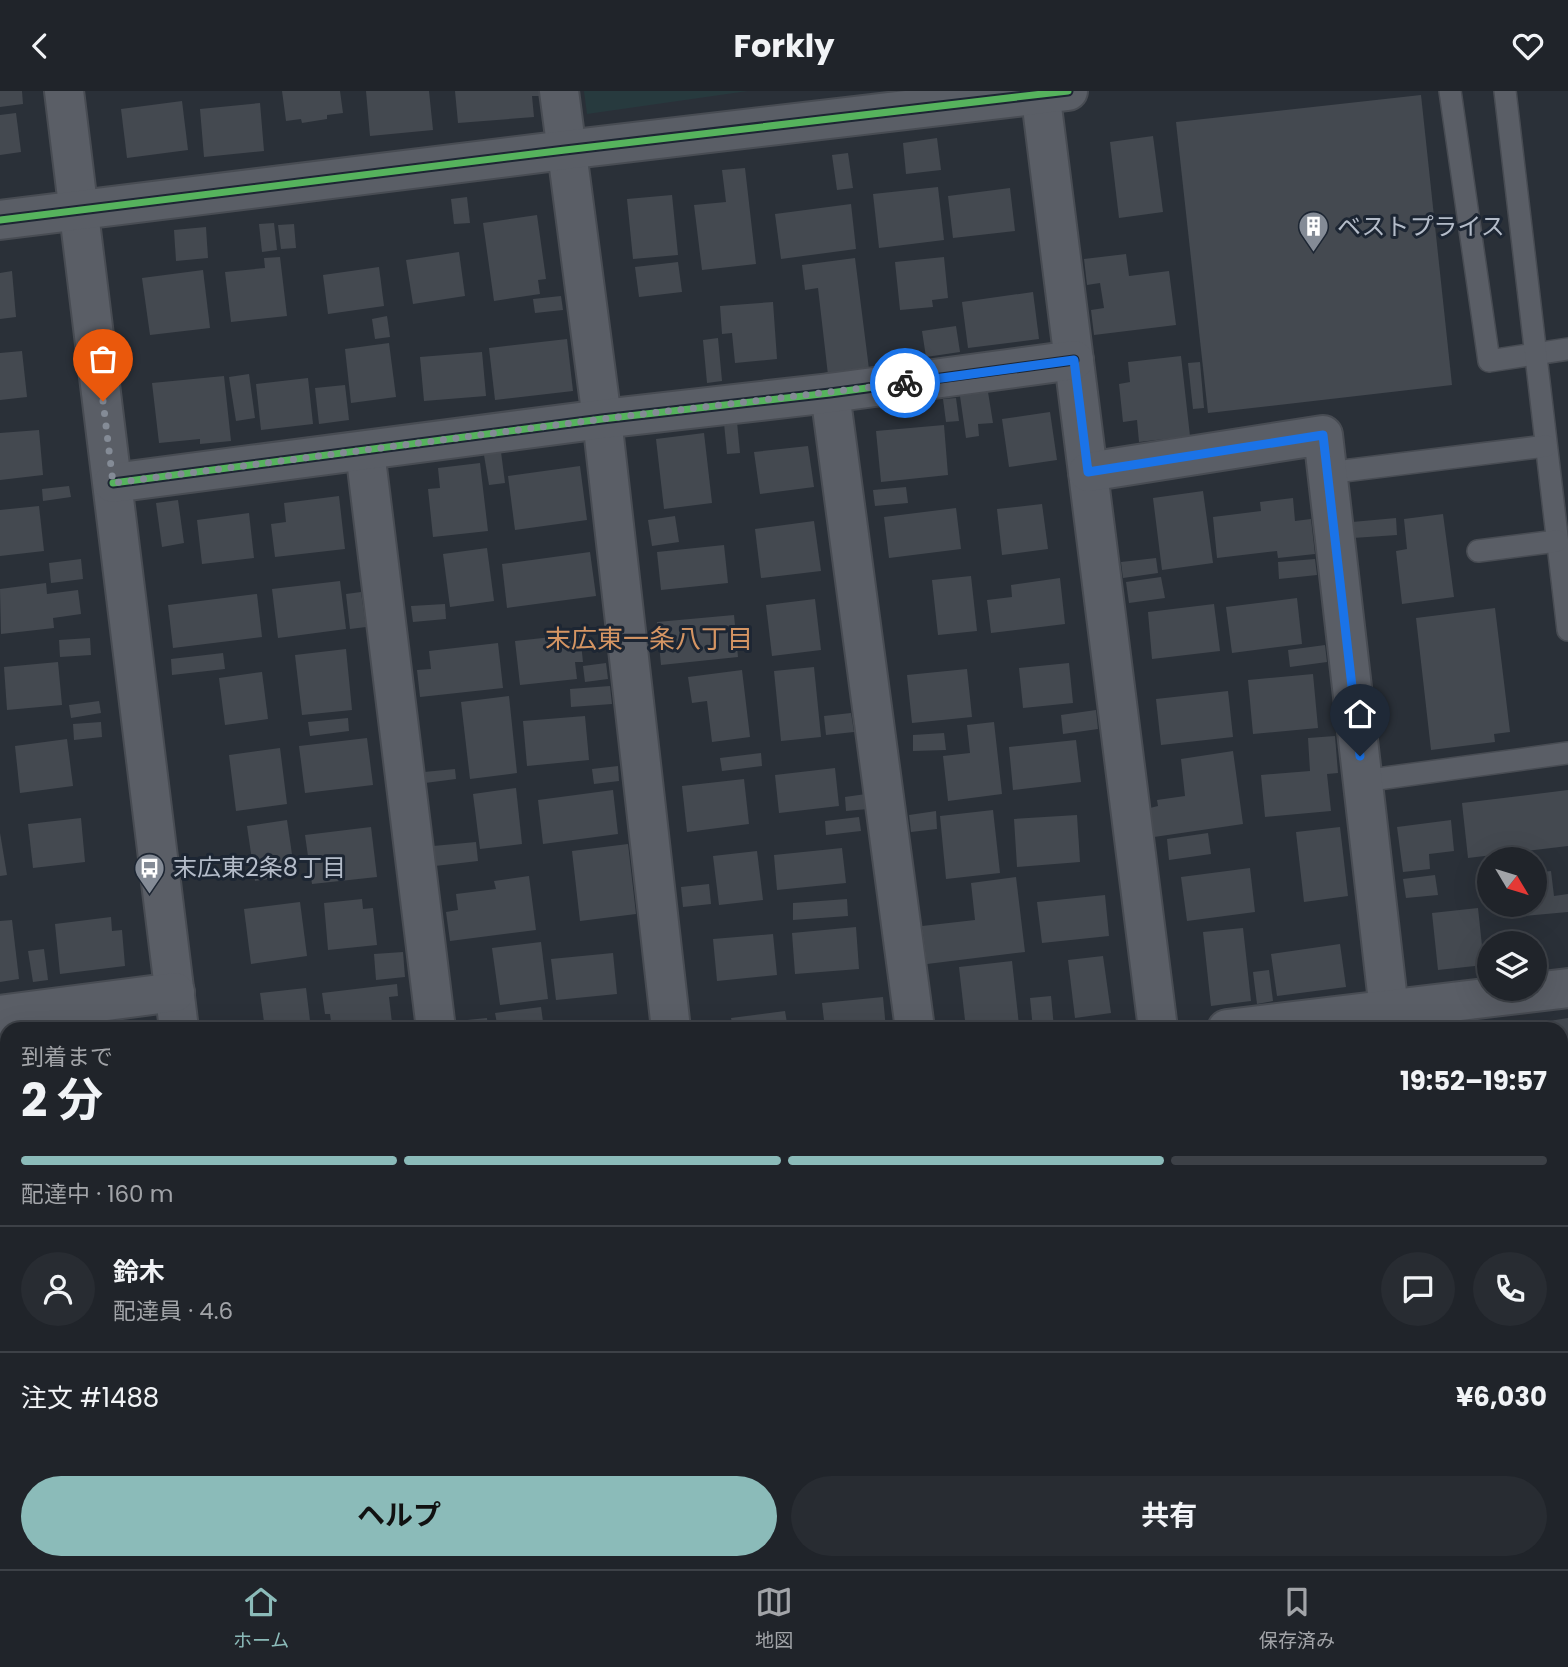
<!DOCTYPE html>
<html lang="ja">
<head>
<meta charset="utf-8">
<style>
	body { margin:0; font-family:Poppins,"Noto Sans JP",sans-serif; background:#282c32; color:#f1f3f6; height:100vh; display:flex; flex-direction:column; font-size:26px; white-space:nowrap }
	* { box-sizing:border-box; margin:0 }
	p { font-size:23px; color:#a2a4a8 }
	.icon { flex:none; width:38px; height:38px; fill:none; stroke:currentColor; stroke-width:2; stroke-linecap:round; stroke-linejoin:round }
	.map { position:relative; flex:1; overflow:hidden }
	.drawer { position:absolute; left:0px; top:931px; width:1568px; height:548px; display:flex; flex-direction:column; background:#20242a; border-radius:21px 21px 0 0; box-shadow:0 7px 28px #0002,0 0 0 2px #3d4147 }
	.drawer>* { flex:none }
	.needle { width:46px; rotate:128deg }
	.tools { position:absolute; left:1477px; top:756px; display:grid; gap:14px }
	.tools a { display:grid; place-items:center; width:70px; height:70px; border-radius:50%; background:#20242a; box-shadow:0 7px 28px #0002,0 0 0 2px #3d4147; font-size:35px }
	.pin { position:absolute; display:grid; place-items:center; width:60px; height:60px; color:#fff; margin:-72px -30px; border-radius:50% 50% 50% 0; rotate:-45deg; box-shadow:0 0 7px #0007 }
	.pin .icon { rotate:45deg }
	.courier { position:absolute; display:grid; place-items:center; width:70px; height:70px; margin:-35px; border:5px solid #1a73e8; border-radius:50%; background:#fff; color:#222; box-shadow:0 2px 9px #0007 }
	.overview em { font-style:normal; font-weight:700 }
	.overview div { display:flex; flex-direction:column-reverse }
	.overview { display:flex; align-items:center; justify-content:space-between; height:119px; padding:0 21px }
	h1 { font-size:46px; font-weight:700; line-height:52px }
	.bar { display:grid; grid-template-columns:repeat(4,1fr); gap:10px 7px; align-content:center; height:84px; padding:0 21px }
	.bar i { height:9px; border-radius:5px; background:#3d4147 }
	.bar .on { background:#8bbbb9 }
	.bar p { grid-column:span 4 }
	.line { display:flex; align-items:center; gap:18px; padding:0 21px; border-top:2px solid #3d4147 }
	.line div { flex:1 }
	.round { display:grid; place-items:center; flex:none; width:74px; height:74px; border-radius:37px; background:#282c32 }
	.primary-button { display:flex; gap:14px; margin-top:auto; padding:14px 21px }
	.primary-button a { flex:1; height:80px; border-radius:42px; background:#8bbbb9; color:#111; font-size:28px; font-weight:700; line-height:80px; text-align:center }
	.primary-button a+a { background:#282c32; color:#f1f3f6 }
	header { display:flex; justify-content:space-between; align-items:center; height:91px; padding:0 21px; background:#20242a; font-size:32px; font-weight:700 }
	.dock { display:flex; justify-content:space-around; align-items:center; height:98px; border-top:2px solid #3d4147; background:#20242a; font-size:19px; color:#a2a4a8 }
	.dock a { display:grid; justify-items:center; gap:4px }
	.dock .on { color:#8bbbb9 }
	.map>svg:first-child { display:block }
</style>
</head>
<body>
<header><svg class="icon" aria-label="back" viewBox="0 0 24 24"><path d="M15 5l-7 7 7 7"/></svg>Forkly<svg class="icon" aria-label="heart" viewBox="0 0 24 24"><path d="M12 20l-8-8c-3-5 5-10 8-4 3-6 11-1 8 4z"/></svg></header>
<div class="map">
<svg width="1568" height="1478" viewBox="0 0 1568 1478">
	<rect width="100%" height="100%" fill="#2a3038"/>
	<!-- green -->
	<polygon fill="#273a3e" points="584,0 748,0 587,23"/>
	<!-- building -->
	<g fill="#444950">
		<polygon points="0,0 22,0 23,13 0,16"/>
		<polygon points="282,0 340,0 343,22 327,24 327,28 302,32 301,28 286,30"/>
		<polygon points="366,0 429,0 433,39 370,45"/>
		<polygon points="455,0 540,0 540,5 532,5 534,26 458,32"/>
		<polygon points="1421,4 1452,294 1208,322 1176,31"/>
		<polygon points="182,10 188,59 127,67 121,18"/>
		<polygon points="260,12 264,60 204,66 200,18"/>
		<polygon points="16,22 21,61 0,64 0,24"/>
		<polygon points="1153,45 1163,121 1119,127 1110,51"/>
		<polygon points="937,47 941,79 906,83 903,52"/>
		<polygon points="848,62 853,97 837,99 832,64"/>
		<polygon points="745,77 756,173 702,179 694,114 726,111 722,79"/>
		<polygon points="938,96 944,149 879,157 873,103"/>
		<polygon points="1010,97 1015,140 953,147 948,105"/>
		<polygon points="672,104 678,164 633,168 627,108"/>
		<polygon points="467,106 470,132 454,133 451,108"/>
		<polygon points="851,113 856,158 781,168 775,123"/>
		<polygon points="537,124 546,188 538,189 540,203 494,210 483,132"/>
		<polygon points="274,132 277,159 262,161 259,133"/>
		<polygon points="294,133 296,157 281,158 278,134"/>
		<polygon points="206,136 208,167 176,170 174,139"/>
		<polygon points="459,161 465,205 413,213 406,169"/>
		<polygon points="1126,163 1129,185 1169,180 1176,234 1094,244 1091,219 1104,217 1100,192 1087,194 1084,168"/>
		<polygon points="280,166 287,225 231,231 225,181 265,177 264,167"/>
		<polygon points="944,166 948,207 932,209 933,216 900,219 895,171"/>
		<polygon points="855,167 869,278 828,284 818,197 805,199 802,174"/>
		<polygon points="678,171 682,201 639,206 635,176"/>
		<polygon points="379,176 384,215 328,223 323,184"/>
		<polygon points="203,179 210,237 150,244 142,187"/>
		<polygon points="12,180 16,226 0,228 0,182"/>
		<polygon points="1033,201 1039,248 968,257 962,211"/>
		<polygon points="561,205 563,219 535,222 533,208"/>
		<polygon points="773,211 777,268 735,272 732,242 722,243 720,215"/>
		<polygon points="387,225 390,246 375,248 372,228"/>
		<polygon points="956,235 960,261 926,266 922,240"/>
		<polygon points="718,247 722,290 707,292 703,249"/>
		<polygon points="567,248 573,300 495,309 489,257"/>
		<polygon points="389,252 396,306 351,312 345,258"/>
		<polygon points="22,260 27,306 0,309 0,262"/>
		<polygon points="482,261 486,305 424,310 420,266"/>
		<polygon points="1181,265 1190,345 1139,351 1137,329 1123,331 1119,293 1130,291 1128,271"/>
		<polygon points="1200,271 1204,317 1193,318 1188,272"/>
		<polygon points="249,283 255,327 236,330 229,286"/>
		<polygon points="224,285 231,350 200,353 200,348 159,352 152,292"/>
		<polygon points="308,287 313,333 261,339 256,293"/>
		<polygon points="345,294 349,329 319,333 315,297"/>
		<polygon points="988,301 993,332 978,333 979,345 966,347 960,305"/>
		<polygon points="956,307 959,330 946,331 943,308"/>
		<polygon points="1050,321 1057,369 1009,376 1002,328"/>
		<polygon points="737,331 740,362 727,363 724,332"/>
		<polygon points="944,334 948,384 881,391 876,340"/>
		<polygon points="39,339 43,384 0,389 0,342"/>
		<polygon points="704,342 712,412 664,418 656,348"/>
		<polygon points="808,355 814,396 760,403 754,361"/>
		<polygon points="501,361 505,392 489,394 484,364"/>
		<polygon points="480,372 488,440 433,446 428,398 440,397 438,377"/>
		<polygon points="580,375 587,429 515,439 508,385"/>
		<polygon points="69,395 71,406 43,410 42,398"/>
		<polygon points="906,396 908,412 875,415 873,399"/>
		<polygon points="1203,400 1213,472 1162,479 1153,407"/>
		<polygon points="339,405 345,458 275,466 271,433 286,431 284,412"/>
		<polygon points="1293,407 1295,430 1311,428 1315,463 1278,467 1277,460 1217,467 1213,426 1261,420 1260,411"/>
		<polygon points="178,409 184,452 162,456 156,412"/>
		<polygon points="1042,413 1048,458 1002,464 997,418"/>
		<polygon points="39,415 44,460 0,465 0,419"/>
		<polygon points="956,417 961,458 889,467 884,426"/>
		<polygon points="249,422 254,467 202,473 197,429"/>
		<polygon points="1443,423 1454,506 1402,513 1396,460 1407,458 1404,428"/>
		<polygon points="675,425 679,451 652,455 648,429"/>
		<polygon points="1396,427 1397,444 1353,447 1352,431"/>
		<polygon points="814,430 821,480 761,487 755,438"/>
		<polygon points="724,454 728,492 661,499 657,461"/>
		<polygon points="487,457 494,510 450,516 443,463"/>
		<polygon points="590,461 596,505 507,517 502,473"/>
		<polygon points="1156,467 1158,482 1123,487 1121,471"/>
		<polygon points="81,468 83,488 51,492 49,472"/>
		<polygon points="1315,468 1317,484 1279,488 1278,471"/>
		<polygon points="971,485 977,540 938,544 932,489"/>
		<polygon points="1161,486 1165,507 1129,512 1126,491"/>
		<polygon points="1060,487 1065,533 991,542 987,509 1012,506 1011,494"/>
		<polygon points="340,490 346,538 278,547 272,498"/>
		<polygon points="46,492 47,503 78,499 81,523 53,527 54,537 1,543 0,498"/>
		<polygon points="361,501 366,536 350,538 346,503"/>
		<polygon points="257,503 262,546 173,557 168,514"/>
		<polygon points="1297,507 1302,553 1232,562 1226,516"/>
		<polygon points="815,508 821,559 772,565 766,514"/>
		<polygon points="445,513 446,528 413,531 411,515"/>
		<polygon points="1214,513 1220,560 1152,568 1148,521"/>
		<polygon points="1495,517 1510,641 1494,643 1495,651 1431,659 1416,527"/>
		<polygon points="734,524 738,566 661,574 657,531"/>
		<polygon points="580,543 583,571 575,571 577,588 520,594 515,550"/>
		<polygon points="90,547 91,564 60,566 59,549"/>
		<polygon points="498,552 503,597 420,606 417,579 431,578 429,560"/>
		<polygon points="1325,554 1327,571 1290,576 1288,559"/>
		<polygon points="346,558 352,619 302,624 295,564"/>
		<polygon points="223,562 225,578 172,584 171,568"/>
		<polygon points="58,571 62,614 7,619 4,576"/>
		<polygon points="606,572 608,588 585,591 583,575"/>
		<polygon points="1069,572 1073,612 1023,617 1019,577"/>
		<polygon points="814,576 821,646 781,650 774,580"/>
		<polygon points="967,578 972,626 912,632 907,584"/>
		<polygon points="742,579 750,646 712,651 707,610 692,612 688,586"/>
		<polygon points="262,581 268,628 225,634 219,587"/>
		<polygon points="1313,583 1318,637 1253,643 1248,589"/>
		<polygon points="610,595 612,613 571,616 570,598"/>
		<polygon points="1228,600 1233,646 1161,654 1156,608"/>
		<polygon points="509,605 517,682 470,688 461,611"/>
		<polygon points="99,610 101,622 71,627 69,614"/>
		<polygon points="1096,619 1098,638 1063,643 1061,624"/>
		<polygon points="851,622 854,641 826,644 824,625"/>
		<polygon points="585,625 589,669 527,675 523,630"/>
		<polygon points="348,627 349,640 310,645 308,631"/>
		<polygon points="101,631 102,646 74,649 73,633"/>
		<polygon points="994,631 1002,703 948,710 943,665 970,662 967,634"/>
		<polygon points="944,642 946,659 913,660 913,644"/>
		<polygon points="1335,645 1338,682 1327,683 1331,720 1265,726 1261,684 1310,680 1308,647"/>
		<polygon points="367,647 373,694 305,702 299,655"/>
		<polygon points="67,648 73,695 20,702 15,655"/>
		<polygon points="1076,649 1081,691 1013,699 1009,656"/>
		<polygon points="280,657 287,713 236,720 229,664"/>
		<polygon points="1233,660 1243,733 1154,746 1150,717 1158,715 1157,709 1185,705 1181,668"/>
		<polygon points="761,662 762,675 722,680 720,667"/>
		<polygon points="618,675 619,690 594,693 592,678"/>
		<polygon points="835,677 839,715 779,722 775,684"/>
		<polygon points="455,678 456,688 425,692 424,681"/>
		<polygon points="744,688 749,733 687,741 682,695"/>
		<polygon points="516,697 522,753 480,758 473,703"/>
		<polygon points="613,699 618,743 543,753 538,709"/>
		<polygon points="1568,699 1568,755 1468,767 1462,712"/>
		<polygon points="866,703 868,718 846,720 845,706"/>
		<polygon points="993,719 1000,782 946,788 940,725"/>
		<polygon points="936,720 937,738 911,741 909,724"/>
		<polygon points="1077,724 1080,771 1017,776 1014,728"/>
		<polygon points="859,726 861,740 826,744 825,730"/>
		<polygon points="81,727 85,771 33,777 28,733"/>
		<polygon points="287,729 295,784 255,790 247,735"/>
		<polygon points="1451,729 1454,760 1429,763 1430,778 1403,781 1397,736"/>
		<polygon points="371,736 377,786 312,793 305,744"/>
		<polygon points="1340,736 1348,805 1304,811 1296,741"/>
		<polygon points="0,742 7,784 0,785"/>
		<polygon points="1208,742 1211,763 1169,769 1167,748"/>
		<polygon points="476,751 478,770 435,775 433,755"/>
		<polygon points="628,753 636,823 580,830 572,760"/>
		<polygon points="842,757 846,792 777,799 774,764"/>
		<polygon points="757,760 763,809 719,814 713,765"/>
		<polygon points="1250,777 1255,821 1187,830 1181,786"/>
		<polygon points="1551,780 1554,805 1568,803 1568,821 1503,827 1501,814 1535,814 1535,782"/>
		<polygon points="1435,784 1438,804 1406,807 1403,788"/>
		<polygon points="529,785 536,839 450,850 446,821 458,819 456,803 496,798 494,790"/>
		<polygon points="1016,786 1025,861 927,873 922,835 975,829 971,792"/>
		<polygon points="709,793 711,813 683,816 681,796"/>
		<polygon points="1105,804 1109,845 1042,852 1037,811"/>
		<polygon points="362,808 363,818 373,817 377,854 328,859 324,812"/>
		<polygon points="847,808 848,825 793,829 793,812"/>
		<polygon points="300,811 307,865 251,873 244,818"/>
		<polygon points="1478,817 1484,874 1438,879 1432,822"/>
		<polygon points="111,826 112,840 122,839 125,875 60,883 55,833"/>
		<polygon points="12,829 19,888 0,891 0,830"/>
		<polygon points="856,836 859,878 795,883 792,842"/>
		<polygon points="1243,837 1251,910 1211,915 1203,841"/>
		<polygon points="773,843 777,884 717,890 713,848"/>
		<polygon points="541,851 548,908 500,914 492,857"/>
		<polygon points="1340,853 1346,896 1277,905 1271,863"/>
		<polygon points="44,858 48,889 33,891 28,860"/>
		<polygon points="403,861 405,886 376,889 374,863"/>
		<polygon points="613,862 617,903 556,909 551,868"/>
		<polygon points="1103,865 1111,922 1075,927 1068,869"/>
		<polygon points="1012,870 1019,934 966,938 959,876"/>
		<polygon points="1269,879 1273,910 1257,913 1253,881"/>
		<polygon points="397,893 398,905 389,906 392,932 332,938 330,923 325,923 322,902"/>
		<polygon points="306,897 311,938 265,938 260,902"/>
		<polygon points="1051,905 1054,937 1033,938 1030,907"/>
		<polygon points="883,906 886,938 825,938 822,912"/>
		<polygon points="541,916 544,938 498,938 495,922"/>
		<polygon points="785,920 788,938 733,938 731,927"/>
		<polygon points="487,927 488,938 458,938 457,930"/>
		<polygon points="1568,927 1568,978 1561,979 1561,938 1498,938"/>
		<polygon points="7,1026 7,1077 0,1078 0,1027"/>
		<polygon points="1568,1123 1568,1259 1566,1259 1561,1220 1561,1124"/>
		<polygon points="7,1215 7,1277 0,1278 0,1216"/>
		<polygon points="7,1345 7,1432 5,1432 0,1389 0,1346"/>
		<polygon points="1568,1382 1568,1456 1561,1457 1561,1402 1563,1401 1561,1383"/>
		<polygon points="36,1472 95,1472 95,1478 8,1478 8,1476"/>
		<polygon points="121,1472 176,1472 177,1478 121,1478"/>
		<polygon points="380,1472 407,1472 407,1478 381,1478"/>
		<polygon points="627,1472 686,1472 687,1478 628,1478"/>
		<polygon points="702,1472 757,1472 758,1478 703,1478"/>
		<polygon points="794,1472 838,1472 839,1478 795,1478"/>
		<polygon points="866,1472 896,1472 897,1477 867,1478"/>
		<polygon points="995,1472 1027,1472 1028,1478 995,1478"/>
		<polygon points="1151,1472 1188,1472 1189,1478 1152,1478"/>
		<polygon points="1237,1472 1257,1472 1258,1478 1214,1478 1213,1475"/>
		<polygon points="1340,1472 1397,1472 1398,1478 1341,1478"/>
	</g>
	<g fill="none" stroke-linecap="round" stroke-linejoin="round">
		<defs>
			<g id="service">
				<polyline points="1450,0 1489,270 1568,258"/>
				<polyline points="1505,0 1568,539"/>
				<polyline points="1327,382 1546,355"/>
				<polyline points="1478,460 1557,450"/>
				<polyline points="1363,690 1568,662"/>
			</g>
			<g id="minor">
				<polyline points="64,0 179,938"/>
				<polyline points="559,0 602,328 671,938"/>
				<polyline points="1040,0 1158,938"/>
				<polyline points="0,129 565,59 1068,0"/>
				<polyline points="830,302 915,938"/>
				<polyline points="365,360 436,938"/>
				<polyline points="1088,381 1323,344 1389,919"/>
				<polyline points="113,392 602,328 830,302 1074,269"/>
				<polyline points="0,924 175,901"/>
				<polyline points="1227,938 1568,897"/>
				<polyline points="0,1316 7,1315"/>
				<polyline points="246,1472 247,1478"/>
				<polyline points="433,1472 434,1478"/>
				<polyline points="601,1472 601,1478"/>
				<polyline points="770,1472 771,1478"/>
				<polyline points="941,1472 942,1478"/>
				<polyline points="1111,1472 1112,1478"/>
				<polyline points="1289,1472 1290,1478"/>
				<polyline points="1522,1478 1568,1472"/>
			</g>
		</defs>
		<!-- service casing -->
		<use href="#service" stroke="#484c53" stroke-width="24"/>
		<!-- minor casing -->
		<use href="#minor" stroke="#484c53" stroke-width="42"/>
		<!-- service -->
		<use href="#service" stroke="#5a5e66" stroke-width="21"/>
		<!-- minor -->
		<use href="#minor" stroke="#5a5e66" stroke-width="38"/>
		<defs>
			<g id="cycleway">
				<polyline points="0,129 565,59 1068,0"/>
				<polyline points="113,392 602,328 830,302 1074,269"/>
			</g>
		</defs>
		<!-- cycleway casing -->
		<use href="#cycleway" stroke="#1d2633" stroke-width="11"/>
		<!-- cycleway -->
		<use href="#cycleway" stroke="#56b35d" stroke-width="7"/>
	</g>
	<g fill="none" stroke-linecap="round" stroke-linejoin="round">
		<!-- done -->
		<polyline stroke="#848b96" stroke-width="7" stroke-dasharray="0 12.6" points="103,310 113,392 602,328 905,292"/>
		<!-- route -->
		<polyline stroke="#1a73e8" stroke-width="9" points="905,292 1074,269 1088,381 1323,344 1360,665"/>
	</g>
	<!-- icons -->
	<defs>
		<symbol id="building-pin" viewBox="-11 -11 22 30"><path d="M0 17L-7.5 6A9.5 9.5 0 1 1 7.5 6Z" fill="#848b96" stroke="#1d2633"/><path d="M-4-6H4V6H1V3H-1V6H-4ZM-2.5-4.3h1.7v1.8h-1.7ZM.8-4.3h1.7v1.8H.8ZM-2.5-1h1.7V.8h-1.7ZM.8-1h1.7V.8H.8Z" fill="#fff"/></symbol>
		<symbol id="bus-pin" viewBox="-11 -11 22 30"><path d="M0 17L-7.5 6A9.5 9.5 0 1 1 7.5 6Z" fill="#848b96" stroke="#1d2633"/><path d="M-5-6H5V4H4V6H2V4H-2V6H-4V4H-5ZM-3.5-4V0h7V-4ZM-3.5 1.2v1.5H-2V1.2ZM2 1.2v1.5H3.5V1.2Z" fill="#fff"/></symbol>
	</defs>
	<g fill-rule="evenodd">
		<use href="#building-pin" x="1296" y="118" width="35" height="47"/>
		<use href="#bus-pin" x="132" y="760" width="35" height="47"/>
	</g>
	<g text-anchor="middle" stroke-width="6" stroke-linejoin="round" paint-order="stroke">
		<!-- poi labels -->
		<g font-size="24" fill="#b4bcc9" stroke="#1d2633" text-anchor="start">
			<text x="1337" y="144">ベストプライス</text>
			<text x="173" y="785">末広東2条8丁目</text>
		</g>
		<!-- neighbourhood labels -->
		<g font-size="26" fill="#d59563" stroke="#1d2633">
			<text x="649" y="557">末広東一条八丁目</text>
		</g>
	</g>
</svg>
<div class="tools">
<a><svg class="needle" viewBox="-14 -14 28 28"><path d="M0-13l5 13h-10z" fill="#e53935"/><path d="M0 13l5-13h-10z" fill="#a2a4a8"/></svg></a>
<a><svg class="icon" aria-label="layers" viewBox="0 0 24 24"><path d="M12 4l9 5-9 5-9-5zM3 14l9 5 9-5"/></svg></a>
</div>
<div class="pin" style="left:103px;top:310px;background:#ea580c"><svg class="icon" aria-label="bag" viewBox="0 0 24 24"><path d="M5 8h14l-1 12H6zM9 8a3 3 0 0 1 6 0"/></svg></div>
<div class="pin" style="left:1360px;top:665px;background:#1f2937"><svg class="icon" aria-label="home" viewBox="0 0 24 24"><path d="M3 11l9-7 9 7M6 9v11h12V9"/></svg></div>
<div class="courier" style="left:905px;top:292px"><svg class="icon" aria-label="bike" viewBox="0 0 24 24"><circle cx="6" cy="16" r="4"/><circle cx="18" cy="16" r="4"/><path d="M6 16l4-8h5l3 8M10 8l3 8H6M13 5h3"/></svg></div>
<section class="drawer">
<div class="overview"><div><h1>2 分</h1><p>到着まで</p></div><em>19:52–19:57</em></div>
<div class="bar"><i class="on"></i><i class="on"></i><i class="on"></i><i></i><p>配達中 · 160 m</p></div>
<div class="line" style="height:126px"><a class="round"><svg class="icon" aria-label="person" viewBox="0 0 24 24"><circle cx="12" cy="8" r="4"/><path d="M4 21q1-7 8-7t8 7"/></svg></a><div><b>鈴木</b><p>配達員 · 4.6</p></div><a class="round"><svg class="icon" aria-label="chat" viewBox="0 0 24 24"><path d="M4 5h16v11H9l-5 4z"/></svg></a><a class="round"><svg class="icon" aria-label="phone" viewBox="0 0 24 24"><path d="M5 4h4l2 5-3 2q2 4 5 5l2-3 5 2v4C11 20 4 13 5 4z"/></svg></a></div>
<div class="line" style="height:91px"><div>注文 #1488</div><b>¥6,030</b></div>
<div class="primary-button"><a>ヘルプ</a><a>共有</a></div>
</section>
</div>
<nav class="dock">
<a class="on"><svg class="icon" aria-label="home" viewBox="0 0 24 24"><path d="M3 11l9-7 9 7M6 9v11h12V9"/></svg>ホーム</a>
<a><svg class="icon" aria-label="map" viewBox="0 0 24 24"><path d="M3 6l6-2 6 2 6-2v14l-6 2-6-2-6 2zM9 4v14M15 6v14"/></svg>地図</a>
<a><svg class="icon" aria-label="saved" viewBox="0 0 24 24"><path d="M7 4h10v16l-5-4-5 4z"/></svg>保存済み</a>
</nav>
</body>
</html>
